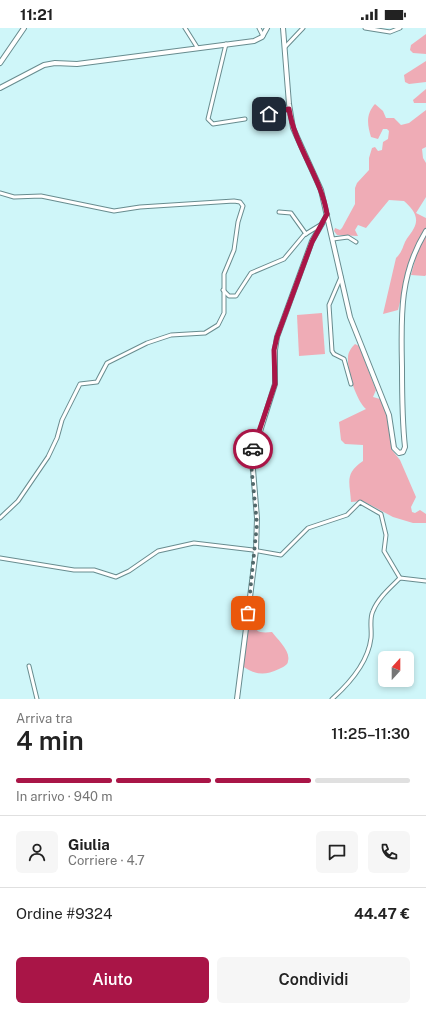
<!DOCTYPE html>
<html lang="it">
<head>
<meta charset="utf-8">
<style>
	body { margin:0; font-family:"Public Sans",sans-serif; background:#f6f6f6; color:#222; height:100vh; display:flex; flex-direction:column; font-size:15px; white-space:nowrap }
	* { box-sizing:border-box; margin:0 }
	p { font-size:13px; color:#767676 }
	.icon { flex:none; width:22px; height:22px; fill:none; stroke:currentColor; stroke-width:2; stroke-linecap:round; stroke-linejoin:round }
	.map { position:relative; height:671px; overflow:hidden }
	.sheet { display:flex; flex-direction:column; background:#fff; flex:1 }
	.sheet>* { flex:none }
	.needle { width:26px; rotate:21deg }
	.fabs { position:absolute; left:378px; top:623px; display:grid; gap:8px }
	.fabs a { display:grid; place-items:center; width:36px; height:36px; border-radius:6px; background:#fff; box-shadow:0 2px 6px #0003; font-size:20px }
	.pin { position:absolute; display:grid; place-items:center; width:34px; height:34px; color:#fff; margin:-17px; border-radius:8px; box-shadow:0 2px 6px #0006 }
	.courier { position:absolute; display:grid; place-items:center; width:40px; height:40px; margin:-20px; border:3px solid #a91547; border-radius:50%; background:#fff; color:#222; box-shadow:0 1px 5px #0007 }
	.overview em { font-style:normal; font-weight:600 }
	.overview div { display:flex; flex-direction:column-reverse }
	.overview { display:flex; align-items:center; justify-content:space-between; height:68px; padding:0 16px }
	h1 { font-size:26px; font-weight:600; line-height:30px }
	.bar { display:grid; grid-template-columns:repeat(4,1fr); gap:6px 4px; align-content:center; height:48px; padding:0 16px }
	.bar i { height:5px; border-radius:3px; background:#e0e0e0 }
	.bar .active { background:#a91547 }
	.bar p { grid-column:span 4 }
	.line { display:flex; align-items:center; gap:10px; padding:0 16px; border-top:1px solid #e0e0e0 }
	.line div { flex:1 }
	.round { display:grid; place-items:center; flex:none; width:42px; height:42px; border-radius:6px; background:#f6f6f6 }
	.primary-button { display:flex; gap:8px; margin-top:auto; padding:8px 16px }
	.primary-button a { flex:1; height:46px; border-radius:6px; background:#a91547; color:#fff; font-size:16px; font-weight:600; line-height:46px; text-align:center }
	.primary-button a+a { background:#f6f6f6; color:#222 }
	.status { display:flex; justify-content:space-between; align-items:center; height:28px; padding:0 20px; background:#fff; direction:ltr }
	.status svg { height:11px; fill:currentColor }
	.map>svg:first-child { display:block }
</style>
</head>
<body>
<div class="status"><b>11:21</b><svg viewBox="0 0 49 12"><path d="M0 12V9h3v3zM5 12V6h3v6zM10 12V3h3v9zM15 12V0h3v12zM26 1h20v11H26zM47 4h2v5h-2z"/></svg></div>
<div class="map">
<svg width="426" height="671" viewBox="0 0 426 671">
	<rect width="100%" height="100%" fill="#cff6f9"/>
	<!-- green -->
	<g fill="#efacb6">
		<polygon points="426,6 426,26 413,25 410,22 411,17"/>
		<polygon points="426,33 426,54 409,56 405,54 404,47"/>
		<polygon points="426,61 426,75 414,75 413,72"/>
		<path d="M375 76 383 83 386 90H394L401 97 409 95 426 82V119L422 121 423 130 426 135V169L416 185 426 190V200L411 229 398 282 383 286 396 230C402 224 402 221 405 214 407 209 412 205 414 200 420 189 412 180 404 173L389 172 366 200 358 197 355 202 358 208 337 207 334 203 335 200 340 202 342 200 355 176V160L357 155 369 142V130L372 120 375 119 378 123 382 122 383 114 388 111 389 103 387 101H383L378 111 371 109C367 96 366 86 375 76Z"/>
		<polygon points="426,208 426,247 425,248 411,247 417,225"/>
		<polygon points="322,285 325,326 299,328 297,287"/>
		<path d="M355 316 359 318 376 362 373 369 380 371 390 395 392 422 400 432 416 469 411 479 412 484 415 485 420 482 426 486V495H413L393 489 363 473 351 474C350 454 344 446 363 433V417L345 416 341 412 339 394 366 381C356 372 347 343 348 329 348 324 352 319 355 316Z"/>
		<path d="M251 580C256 595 248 607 272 604 277 611 291 623 288 633 288 637 283 639 279 641 264 648 256 647 242 638Z"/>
	</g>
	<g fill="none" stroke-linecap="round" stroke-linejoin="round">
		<defs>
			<g id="street">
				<polyline points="185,0 197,19"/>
				<polyline points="259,0 263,8"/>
				<polyline points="365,0 390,4 400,0"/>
				<polyline points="226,16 208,91 213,96 245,91"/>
				<polyline points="285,19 303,0"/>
				<polyline points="269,86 289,81"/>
				<polyline points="0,165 14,169 41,168 114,183 140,179 234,173 240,174 243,178 238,194 234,222 224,246 224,285 218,297 205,305 171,307 147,315 107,335 97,354 80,356 62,392 57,410 48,429 18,473 0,490"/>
				<polyline points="279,184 291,185 306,206"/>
				<polyline points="333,211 348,209 356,214"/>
				<polyline points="341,249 329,277 332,323 334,326 344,331 351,356"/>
				<polyline points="223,262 229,268 236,268 251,245 284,231 304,207 322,196"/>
				<polyline points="0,530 74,542 94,542 116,549 129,543 158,523 194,515 253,522 281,527 308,500 347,487 360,474 381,486 386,507 384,523 400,550"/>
				<polyline points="29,638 37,671"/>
				<path d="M332 671C350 655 368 635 371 610 372 601 369 591 373 583 378 570 391 559 400 550L426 553"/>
			</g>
			<g id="secondary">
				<path d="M283 0 289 76 293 100 321 162 350 289 389 387 394 420 399 425 403 424 405 419C402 392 402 366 402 339 401 289 399 247 426 203"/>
				<polyline points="0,35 24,0"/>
				<polyline points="0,60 44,37 55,35 77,36 254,13 262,9 267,0"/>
				<polyline points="237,671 256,522 257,490 252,429 275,356 275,322 277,309 312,213 327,187"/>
			</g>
		</defs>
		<!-- street casing -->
		<use href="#street" stroke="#688c8f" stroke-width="5"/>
		<!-- secondary casing -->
		<use href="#secondary" stroke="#688c8f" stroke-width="6"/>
		<!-- street -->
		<use href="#street" stroke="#fff" stroke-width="3"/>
		<!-- secondary -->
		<use href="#secondary" stroke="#fff" stroke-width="4"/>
	</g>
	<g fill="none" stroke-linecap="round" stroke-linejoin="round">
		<!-- done -->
		<polyline stroke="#52696b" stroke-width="4" stroke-dasharray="0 7.2" points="248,585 257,496 251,435 253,421"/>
		<!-- route -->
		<path stroke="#a91547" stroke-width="5" d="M253 421 275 356 274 322 277 309 312 214 327 186C321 149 295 119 289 81L269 86"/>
	</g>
</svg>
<div class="fabs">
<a><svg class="needle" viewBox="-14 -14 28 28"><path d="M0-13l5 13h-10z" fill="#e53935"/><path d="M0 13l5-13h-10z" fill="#767676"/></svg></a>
</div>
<div class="pin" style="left:248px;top:585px;background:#ea580c"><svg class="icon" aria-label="bag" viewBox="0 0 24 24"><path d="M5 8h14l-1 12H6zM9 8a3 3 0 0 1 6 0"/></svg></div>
<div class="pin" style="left:269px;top:86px;background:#1f2937"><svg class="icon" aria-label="home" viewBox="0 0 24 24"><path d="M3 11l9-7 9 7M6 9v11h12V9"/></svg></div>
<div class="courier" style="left:253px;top:421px"><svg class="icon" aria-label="car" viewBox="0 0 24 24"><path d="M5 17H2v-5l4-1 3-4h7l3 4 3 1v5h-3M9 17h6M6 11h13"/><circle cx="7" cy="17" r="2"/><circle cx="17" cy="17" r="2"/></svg></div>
</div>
<section class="sheet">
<div class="overview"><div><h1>4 min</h1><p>Arriva tra</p></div><em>11:25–11:30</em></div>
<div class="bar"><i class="active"></i><i class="active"></i><i class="active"></i><i></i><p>In arrivo · 940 m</p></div>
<div class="line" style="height:72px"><a class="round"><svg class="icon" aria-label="person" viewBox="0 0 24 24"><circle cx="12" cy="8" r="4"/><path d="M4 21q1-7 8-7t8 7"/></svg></a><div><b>Giulia</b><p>Corriere · 4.7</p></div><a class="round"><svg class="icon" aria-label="chat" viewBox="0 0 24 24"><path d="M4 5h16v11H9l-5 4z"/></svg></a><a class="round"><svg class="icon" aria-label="phone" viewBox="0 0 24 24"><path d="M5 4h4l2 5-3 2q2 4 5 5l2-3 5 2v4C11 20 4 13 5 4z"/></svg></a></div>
<div class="line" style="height:52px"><div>Ordine #9324</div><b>44.47 €</b></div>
<div class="primary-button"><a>Aiuto</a><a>Condividi</a></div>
</section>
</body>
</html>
